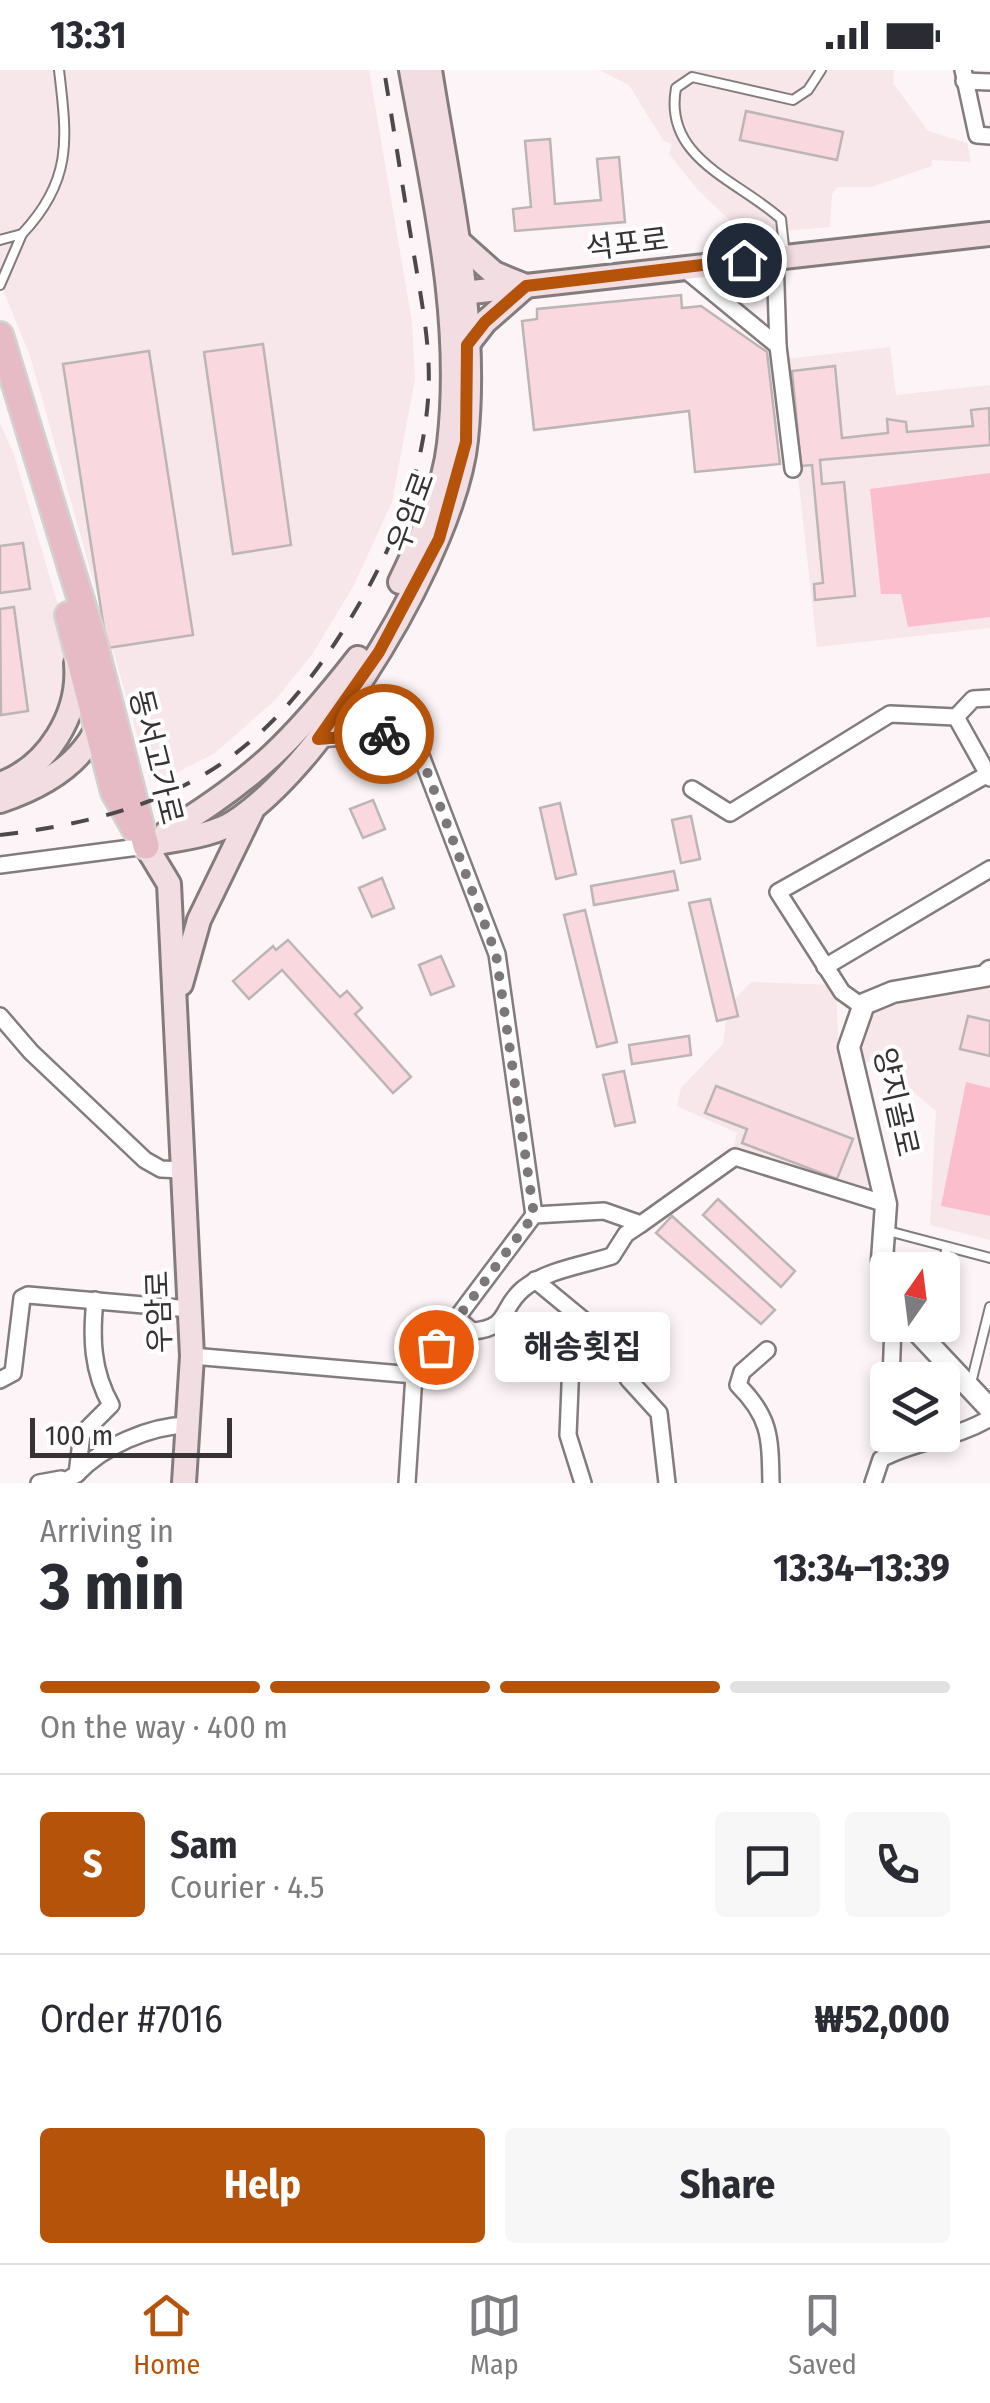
<!DOCTYPE html>
<html lang="en">
<head>
<meta charset="utf-8">
<style>
	body { margin:0; font-family:"Fira Sans Condensed","Noto Sans KR",sans-serif; background:#f7f7f7; color:#2b2b33; height:100vh; display:flex; flex-direction:column; font-size:38px; white-space:nowrap }
	* { box-sizing:border-box; margin:0 }
	p { font-size:32px; color:#7c7c81 }
	.icon { flex:none; width:55px; height:55px; fill:none; stroke:currentColor; stroke-width:2; stroke-linecap:round; stroke-linejoin:round }
	.map { position:relative; height:1413px; overflow:hidden }
	.drawer { display:flex; flex-direction:column; background:#fff; flex:1 }
	.drawer>* { flex:none }
	.needle { width:65px; rotate:14deg }
	.controls { position:absolute; left:870px; top:1182px; display:grid; gap:20px }
	.controls a { display:grid; place-items:center; width:90px; height:90px; border-radius:10px; background:#fff; box-shadow:0 5px 15px #0003; font-size:50px }
	.scale { position:absolute; left:30px; bottom:25px; width:202px; box-sizing:border-box; padding-left:10px; border:5px solid #373334; border-top:0; font-size:28px; line-height:35px; white-space:nowrap; color:#373334; -webkit-text-stroke:8px #fff; paint-order:stroke }
	.pin { position:absolute; display:grid; place-items:center; width:85px; height:85px; color:#fff; margin:-42px; border:5px solid #fff; border-radius:50%; box-shadow:0 2px 10px #0007 }
	.courier { position:absolute; display:grid; place-items:center; width:100px; height:100px; margin:-50px; border:8px solid #b45309; border-radius:50%; background:#fff; color:#222; box-shadow:0 2px 12px #0007 }
	.bubble { position:absolute; height:70px; border-radius:10px; background:#fff; box-shadow:0 5px 15px #0003; font-size:32px; font-weight:700; line-height:70px; text-align:center }
	.headline em { font-style:normal; font-weight:700 }
	.headline div { display:flex; flex-direction:column-reverse }
	.headline { display:flex; align-items:center; justify-content:space-between; height:170px; padding:0 40px }
	h1 { font-size:65px; font-weight:700; line-height:75px }
	.bar { display:grid; grid-template-columns:repeat(4,1fr); gap:15px 10px; align-content:center; height:120px; padding:0 40px }
	.bar i { height:12px; border-radius:8px; background:#e1e1e2 }
	.bar .active { background:#b45309 }
	.bar p { grid-column:span 4 }
	.line { display:flex; align-items:center; gap:25px; padding:0 40px; border-top:2px solid #e1e1e2 }
	.line div { flex:1 }
	.round { display:grid; place-items:center; flex:none; width:105px; height:105px; border-radius:10px; background:#f7f7f7 }
	.cta { display:flex; gap:20px; margin-top:auto; padding:20px 40px }
	.cta a { flex:1; height:115px; border-radius:10px; background:#b45309; color:#fff; font-size:40px; font-weight:700; line-height:115px; text-align:center }
	.cta a+a { background:#f7f7f7; color:#2b2b33 }
	.status { display:flex; justify-content:space-between; align-items:center; height:70px; padding:0 50px; background:#fff; direction:ltr }
	.status svg { height:28px; fill:currentColor }
	.tabs { display:flex; justify-content:space-around; align-items:center; height:140px; border-top:2px solid #e1e1e2; background:#fff; font-size:28px; color:#7c7c81 }
	.tabs a { display:grid; justify-items:center; gap:5px }
	.tabs .active { color:#b45309 }
	.map>svg:first-child { display:block }
</style>
</head>
<body>
<div class="status"><b>13:31</b><svg viewBox="0 0 49 12"><path d="M0 12V9h3v3zM5 12V6h3v6zM10 12V3h3v9zM15 12V0h3v12zM26 1h20v11H26zM47 4h2v5h-2z"/></svg></div>
<div class="map">
<svg width="990" height="1413" viewBox="0 0 990 1413">
	<rect width="100%" height="100%" fill="#fcf4f6"/>
	<!-- built -->
	<g fill="#f7e6ea">
		<polygon points="0,0 369,0 412,252 415,309 392,432 354,515 313,583 276,629 215,683 159,712 149,708 30,286 0,212"/>
		<polygon points="599,0 894,0 893,13 928,61 967,73 971,92 932,90 932,96 871,117 837,117 832,124 830,157 744,164 698,120 669,84 672,75 663,70 629,15"/>
		<polygon points="890,277 896,325 990,315 990,558 817,577 785,289"/>
		<polygon points="0,353 14,385 73,587 51,669 0,709"/>
		<polygon points="751,912 836,915 839,992 875,1108 866,1118 733,1078 737,1063 677,1036 681,1018 723,974 726,950 735,929"/>
		<polygon points="984,917 990,919 990,1170 930,1155 936,1041 879,992 860,992 855,979 876,936"/>
	</g>
	<!-- green -->
	<g fill="#fbbecc">
		<polygon points="990,403 990,547 908,557 901,524 881,524 870,419"/>
		<polygon points="966,1012 990,1018 990,1146 941,1136"/>
	</g>
	<!-- building -->
	<g fill="#fad8df" stroke="#bcb5b6" stroke-width="2.5">
		<polygon points="746,41 843,62 837,90 740,70"/>
		<polygon points="550,69 555,134 601,130 597,89 619,87 625,152 515,161 513,139 531,137 525,71"/>
		<polygon points="681,225 682,238 701,236 767,282 780,394 695,402 689,341 534,360 522,251 537,249 537,239"/>
		<polygon points="263,274 291,475 233,484 204,282"/>
		<polygon points="149,281 193,565 107,578 63,294"/>
		<polygon points="835,296 842,368 888,363 887,349 906,352 907,362 973,356 971,340 989,338 990,375 820,390 822,414 844,412 855,526 815,530 814,514 823,513 812,395 801,396 792,301"/>
		<polygon points="23,473 30,519 0,523 0,476"/>
		<polygon points="14,537 28,641 1,645 0,539"/>
		<polygon points="373,730 385,759 363,768 350,739"/>
		<polygon points="560,733 576,804 556,809 540,738"/>
		<polygon points="691,746 700,789 681,793 672,750"/>
		<polygon points="674,801 678,820 594,835 591,816"/>
		<polygon points="382,808 394,838 372,847 359,818"/>
		<polygon points="710,829 738,946 717,951 689,833"/>
		<polygon points="585,840 617,972 597,977 564,845"/>
		<polygon points="288,870 340,927 347,921 362,938 355,944 411,1007 393,1023 282,900 249,929 233,911 273,876 276,880"/>
		<polygon points="441,886 454,916 431,925 419,895"/>
		<polygon points="968,946 990,951 990,986 960,979"/>
		<polygon points="689,966 691,985 632,994 629,975"/>
		<polygon points="624,1001 635,1052 615,1056 603,1005"/>
		<polygon points="716,1016 853,1069 837,1109 742,1073 747,1059 705,1043"/>
		<polygon points="718,1129 795,1201 781,1217 703,1145"/>
		<polygon points="672,1146 775,1240 761,1254 656,1163"/>
	</g>
	<g fill="none" stroke-linecap="round" stroke-linejoin="round">
		<defs>
			<g id="service">
				<path d="M22 164C73 110 67 69 59 0"/>
				<polyline points="0,170 22,164 0,215"/>
				<path d="M785 186 781 149C738 110 663 89 676 18L692 7 793 30 808 20 821 0"/>
				<polyline points="888,1161 990,1188"/>
				<polyline points="941,1200 947,1177"/>
				<polyline points="971,1313 990,1237"/>
			</g>
			<g id="minor">
				<polyline points="963,0 977,65 990,66"/>
				<polyline points="964,11 990,12"/>
				<polyline points="775,187 778,276 793,399"/>
				<polyline points="682,197 778,276"/>
				<polyline points="956,647 990,708"/>
				<polyline points="956,647 973,629 990,628"/>
				<polyline points="318,669 412,662 497,884 534,1145"/>
				<polyline points="692,719 730,743 890,644 956,647"/>
				<polyline points="0,795 146,776"/>
				<polyline points="825,897 990,799"/>
				<polyline points="863,937 842,922 778,822 990,703"/>
				<polyline points="0,946 31,982 145,1090 161,1099 183,1100"/>
				<polyline points="535,1210 598,1262 629,1310 659,1343 667,1413"/>
				<path d="M457 1248 472 1261C511 1258 499 1239 523 1219 546 1200 584 1195 612 1186L626 1164 641 1154"/>
				<path d="M767 1280 742 1302 738 1315C771 1348 770 1368 771 1413"/>
				<polyline points="192,1286 414,1305 534,1145 604,1141 641,1154 735,1087 886,1134"/>
				<polyline points="571,1292 568,1365 583,1413"/>
				<polyline points="0,1310 13,1303 22,1228 28,1225 190,1239"/>
				<polyline points="891,1310 893,1255"/>
				<path d="M77 1404C103 1376 150 1356 187 1355"/>
				<path d="M67 1410 77 1404 82 1364 111 1335C92 1301 91 1268 95 1230"/>
				<polyline points="39,1413 61,1409 68,1413"/>
				<polyline points="407,1413 414,1305"/>
				<path d="M873 1413 881 1389C916 1370 956 1369 990 1348"/>
			</g>
			<g id="tertiary">
				<polyline points="888,1217 882,1190 886,1134 849,977 864,934 893,922 985,906 990,901"/>
				<polyline points="911,1255 990,1339"/>
			</g>
			<g id="secondary">
				<polyline points="457,170 494,203 523,215"/>
				<polyline points="454,224 990,164"/>
				<polyline points="467,275 485,252 526,216"/>
				<path d="M400 512C420 470 444 421 449 374 464 248 433 123 411 0"/>
				<path d="M0 714C48 697 80 644 76 594"/>
				<path d="M0 731C42 717 86 692 101 648"/>
				<path d="M166 763C256 708 293 671 358 588"/>
				<path d="M146 776C172 769 211 767 234 752 327 692 455 479 466 370 479 246 449 122 430 0"/>
				<polyline points="146,776 169,814 192,1286 184,1413"/>
				<polyline points="181,914 199,850 252,741"/>
			</g>
			<g id="primary">
				<polyline points="0,265 95,576 146,776"/>
				<polyline points="68,545 114,722 135,759"/>
			</g>
		</defs>
		<!-- service casing -->
		<use href="#service" stroke="#837c7d" stroke-width="12"/>
		<!-- minor casing -->
		<use href="#minor" stroke="#837c7d" stroke-width="20"/>
		<!-- tertiary casing -->
		<use href="#tertiary" stroke="#837c7d" stroke-width="25"/>
		<!-- secondary casing -->
		<use href="#secondary" stroke="#837c7d" stroke-width="28"/>
		<!-- primary casing -->
		<use href="#primary" stroke="#d3d2d2" stroke-width="30"/>
		<!-- service -->
		<use href="#service" stroke="#fff" stroke-width="8"/>
		<!-- minor -->
		<use href="#minor" stroke="#fff" stroke-width="15"/>
		<!-- tertiary -->
		<use href="#tertiary" stroke="#fff" stroke-width="20"/>
		<!-- secondary -->
		<use href="#secondary" stroke="#f2dde2" stroke-width="22"/>
		<!-- primary -->
		<use href="#primary" stroke="#e6bbc5" stroke-width="25"/>
		<!-- rail -->
		<path stroke="#4d494a" stroke-width="4" stroke-dasharray="18 18" stroke-linecap="butt" d="M0 765C175 744 268 690 358 536 396 471 422 405 428 330 432 279 421 229 413 179 403 120 394 60 384 0"/>
	</g>
	<g fill="none" stroke-linecap="round" stroke-linejoin="round">
		<!-- done -->
		<polyline stroke="#7c7778" stroke-width="10" stroke-dasharray="0 18" points="384,664 412,662 496,884 534,1145 436,1277"/>
		<!-- route -->
		<polyline stroke="#b45309" stroke-width="12" points="384,664 318,669 379,582 439,469 466,372 467,275 485,252 526,216 744,190"/>
	</g>
	<g text-anchor="middle" stroke-width="8" stroke-linejoin="round" paint-order="stroke">
		<!-- street labels -->
		<g font-size="30" fill="#373334" stroke="#fff">
			<text transform="translate(627 174) rotate(-7)" y="10">석포로</text>
			<text transform="translate(411 442) rotate(-70)" y="10">우암로</text>
			<text transform="translate(156 687) rotate(76)" y="10">동서고가로</text>
			<text transform="translate(896 1032) rotate(77)" y="10">양지골로</text>
			<text transform="translate(159 1242) rotate(-92)" y="10">우암로</text>
		</g>
	</g>
</svg>
<div class="controls">
<a><svg class="needle" viewBox="-14 -14 28 28"><path d="M0-13l5 13h-10z" fill="#e53935"/><path d="M0 13l5-13h-10z" fill="#7c7c81"/></svg></a>
<a><svg class="icon" aria-label="layers" viewBox="0 0 24 24"><path d="M12 4l9 5-9 5-9-5zM3 14l9 5 9-5"/></svg></a>
</div>
<div class="scale">100 m</div>
<div class="pin" style="left:436px;top:1277px;background:#ea580c"><svg class="icon" aria-label="bag" viewBox="0 0 24 24"><path d="M5 8h14l-1 12H6zM9 8a3 3 0 0 1 6 0"/></svg></div>
<div class="pin" style="left:744px;top:190px;background:#1f2937"><svg class="icon" aria-label="home" viewBox="0 0 24 24"><path d="M3 11l9-7 9 7M6 9v11h12V9"/></svg></div>
<div class="courier" style="left:384px;top:664px"><svg class="icon" aria-label="bike" viewBox="0 0 24 24"><circle cx="6" cy="16" r="4"/><circle cx="18" cy="16" r="4"/><path d="M6 16l4-8h5l3 8M10 8l3 8H6M13 5h3"/></svg></div>
<div class="bubble" style="left:495px;top:1242px;width:175px">해송횟집</div>
</div>
<section class="drawer">
<div class="headline"><div><h1>3 min</h1><p>Arriving in</p></div><em>13:34–13:39</em></div>
<div class="bar"><i class="active"></i><i class="active"></i><i class="active"></i><i></i><p>On the way · 400 m</p></div>
<div class="line" style="height:180px"><b class="round" style="background:#b45309;color:#fff">S</b><div><b>Sam</b><p>Courier · 4.5</p></div><a class="round"><svg class="icon" aria-label="chat" viewBox="0 0 24 24"><path d="M4 5h16v11H9l-5 4z"/></svg></a><a class="round"><svg class="icon" aria-label="phone" viewBox="0 0 24 24"><path d="M5 4h4l2 5-3 2q2 4 5 5l2-3 5 2v4C11 20 4 13 5 4z"/></svg></a></div>
<div class="line" style="height:130px"><div>Order #7016</div><b>₩52,000</b></div>
<div class="cta"><a>Help</a><a>Share</a></div>
</section>
<nav class="tabs">
<a class="active"><svg class="icon" aria-label="home" viewBox="0 0 24 24"><path d="M3 11l9-7 9 7M6 9v11h12V9"/></svg>Home</a>
<a><svg class="icon" aria-label="map" viewBox="0 0 24 24"><path d="M3 6l6-2 6 2 6-2v14l-6 2-6-2-6 2zM9 4v14M15 6v14"/></svg>Map</a>
<a><svg class="icon" aria-label="saved" viewBox="0 0 24 24"><path d="M7 4h10v16l-5-4-5 4z"/></svg>Saved</a>
</nav>
</body>
</html>
